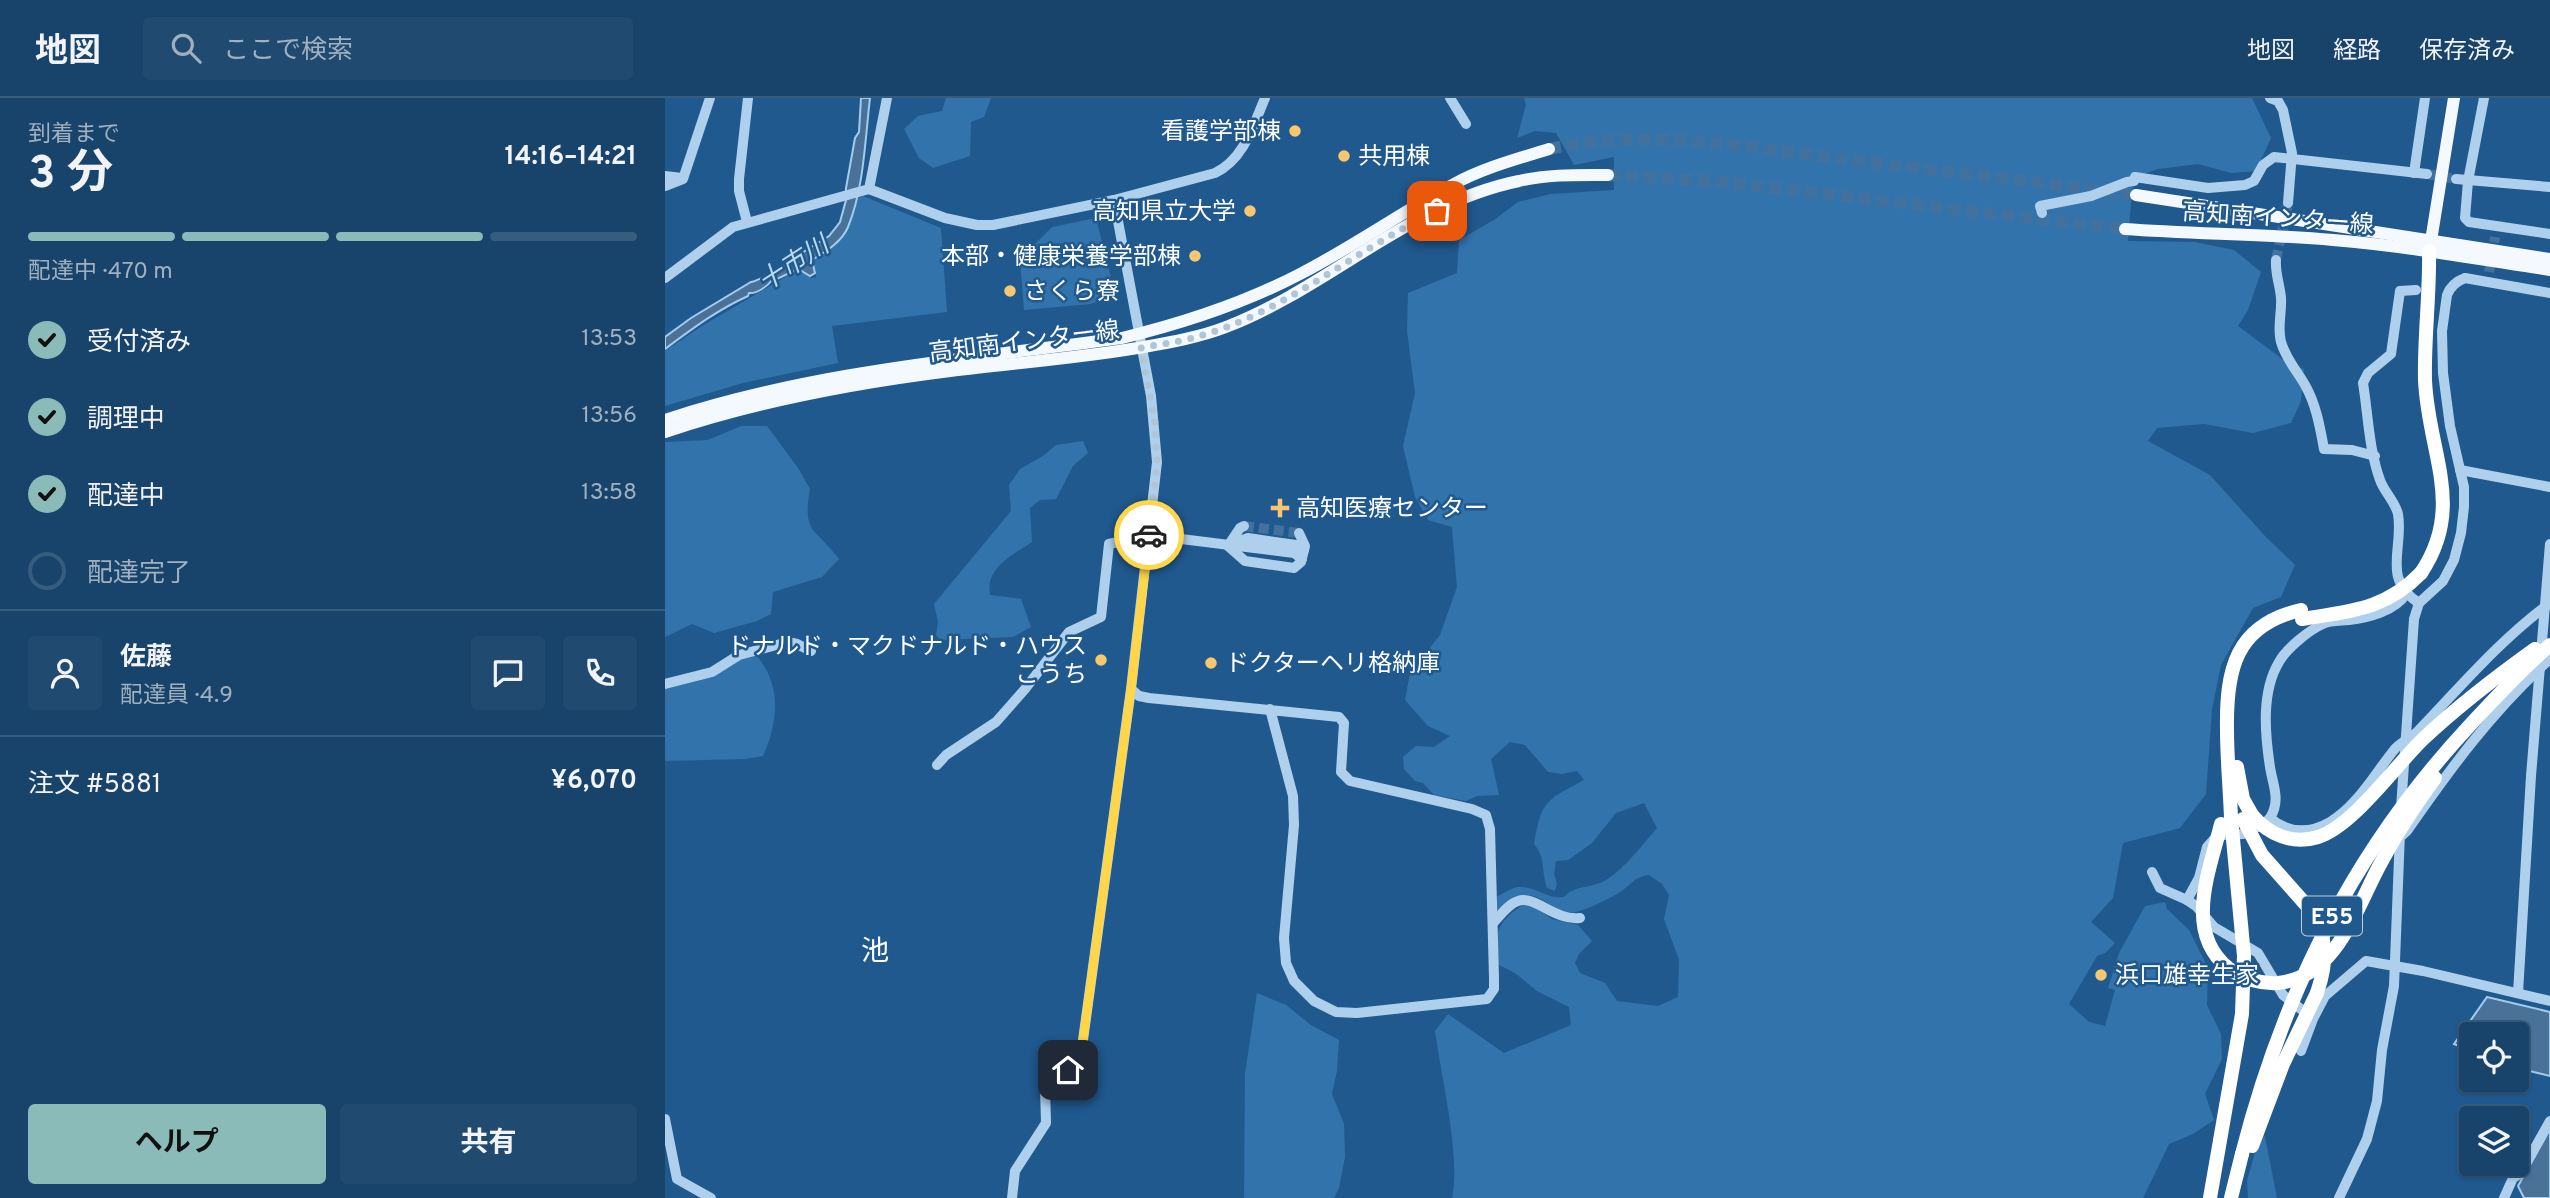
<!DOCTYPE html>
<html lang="ja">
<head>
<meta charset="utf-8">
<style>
	body { margin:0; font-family:Overpass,"Noto Sans JP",sans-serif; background:#214a70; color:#f1f3f6; height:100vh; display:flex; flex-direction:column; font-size:26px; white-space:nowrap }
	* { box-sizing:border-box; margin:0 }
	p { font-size:23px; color:#9fb0c1 }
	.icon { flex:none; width:38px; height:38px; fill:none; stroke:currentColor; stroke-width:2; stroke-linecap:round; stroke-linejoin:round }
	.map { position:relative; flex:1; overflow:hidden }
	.sheet { display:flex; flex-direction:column; background:#18436a; width:665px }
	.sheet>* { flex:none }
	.controls { position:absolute; left:1794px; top:924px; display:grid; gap:14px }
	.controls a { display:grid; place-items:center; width:70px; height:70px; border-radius:7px; background:#18436a; box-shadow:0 2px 5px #0004,0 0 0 2px #365c7e; font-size:35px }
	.pin { position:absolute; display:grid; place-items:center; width:60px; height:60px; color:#fff; margin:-30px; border-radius:14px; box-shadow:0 4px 10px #0006 }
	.courier { position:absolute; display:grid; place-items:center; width:70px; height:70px; margin:-35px; border:5px solid #ffd54a; border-radius:50%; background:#fff; color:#222; box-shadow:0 2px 9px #0007 }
	.head em { font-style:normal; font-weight:700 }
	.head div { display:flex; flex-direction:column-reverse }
	.head { display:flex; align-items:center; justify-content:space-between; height:119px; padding:0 28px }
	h1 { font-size:46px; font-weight:700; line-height:52px }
	.bar { display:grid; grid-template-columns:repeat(4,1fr); gap:10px 7px; align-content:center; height:84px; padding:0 28px }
	.bar i { height:9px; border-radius:5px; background:#365c7e }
	.bar .active { background:#8bbbb9 }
	.bar p { grid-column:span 4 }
	.line { display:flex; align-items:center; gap:18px; padding:0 28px; border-top:2px solid #365c7e }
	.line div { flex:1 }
	.round { display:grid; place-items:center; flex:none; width:74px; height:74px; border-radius:7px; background:#214a70 }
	ol { padding:0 28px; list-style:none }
	li { display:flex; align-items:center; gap:21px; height:77px }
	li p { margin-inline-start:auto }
	li .icon { padding:7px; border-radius:50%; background:#8bbbb9; color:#111; stroke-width:4 }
	li:last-child { color:#9fb0c1 }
	li i { width:38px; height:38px; border:4px solid #365c7e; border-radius:50% }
	.action { display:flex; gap:14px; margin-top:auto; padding:14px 28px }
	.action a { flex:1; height:80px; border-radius:7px; background:#8bbbb9; color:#111; font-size:28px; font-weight:700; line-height:80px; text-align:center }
	.action a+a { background:#214a70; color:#f1f3f6 }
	header { display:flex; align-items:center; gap:42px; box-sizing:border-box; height:98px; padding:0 35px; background:#18436a; border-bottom:2px solid #365c7e }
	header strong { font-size:33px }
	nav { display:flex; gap:38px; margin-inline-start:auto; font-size:24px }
	.search { width:490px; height:63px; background:#214a70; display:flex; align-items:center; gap:18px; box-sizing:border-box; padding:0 24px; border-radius:7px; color:#9fb0c1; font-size:26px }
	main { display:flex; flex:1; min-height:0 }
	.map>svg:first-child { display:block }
</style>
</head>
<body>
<header>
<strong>地図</strong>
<div class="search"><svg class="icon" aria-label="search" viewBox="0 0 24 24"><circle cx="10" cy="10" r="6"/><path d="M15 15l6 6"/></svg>ここで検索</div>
<nav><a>地図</a><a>経路</a><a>保存済み</a></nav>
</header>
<main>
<section class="sheet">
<div class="head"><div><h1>3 分</h1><p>到着まで</p></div><em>14:16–14:21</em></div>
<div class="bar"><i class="active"></i><i class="active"></i><i class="active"></i><i></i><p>配達中 · 470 m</p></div>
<ol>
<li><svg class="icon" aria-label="check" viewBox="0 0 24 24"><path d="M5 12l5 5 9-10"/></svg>受付済み<p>13:53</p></li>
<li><svg class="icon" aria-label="check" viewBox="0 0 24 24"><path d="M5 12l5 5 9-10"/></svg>調理中<p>13:56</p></li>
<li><svg class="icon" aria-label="check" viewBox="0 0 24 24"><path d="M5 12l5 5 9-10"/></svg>配達中<p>13:58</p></li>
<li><i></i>配達完了</li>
</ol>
<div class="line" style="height:126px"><a class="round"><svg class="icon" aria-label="person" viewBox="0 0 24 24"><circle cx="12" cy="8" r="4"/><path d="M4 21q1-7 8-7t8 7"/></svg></a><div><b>佐藤</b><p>配達員 · 4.9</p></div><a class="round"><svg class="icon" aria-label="chat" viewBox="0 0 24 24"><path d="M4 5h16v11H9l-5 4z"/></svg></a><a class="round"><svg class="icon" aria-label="phone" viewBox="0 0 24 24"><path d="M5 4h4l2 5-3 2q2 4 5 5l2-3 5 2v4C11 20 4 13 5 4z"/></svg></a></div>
<div class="line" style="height:91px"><div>注文 #5881</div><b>¥6,070</b></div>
<div class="action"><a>ヘルプ</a><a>共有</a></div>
</section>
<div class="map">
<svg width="1885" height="1100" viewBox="0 0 1885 1100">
	<rect width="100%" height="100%" fill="#20598e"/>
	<!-- green -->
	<g fill="#3373ac">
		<polygon points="281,0 326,0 319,19 306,24 305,58 268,70 254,60 239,31 253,18 277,13"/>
		<path d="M859 0H1587L1606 40 1591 73 1566 75 1533 66 1493 71 1468 80 1463 143 1530 144 1569 152 1596 174 1583 212 1573 228 1624 266 1639 271 1636 303 1626 325 1588 335 1539 326 1492 330 1483 343 1545 377 1599 437 1630 467 1616 499 1588 510 1556 567 1547 611 1541 696 1515 730 1458 745 1448 800 1426 824 1450 845 1440 855 1432 858 1404 906 1424 924 1440 928 1450 892 1443 890 1454 855 1480 808 1500 804 1502 811 1524 832 1543 870 1542 907 1556 936 1557 961 1540 996 1549 1022 1528 1036 1504 1046 1478 1100H787C796 1059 776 977 770 933L783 916 839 955 906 927 904 909 872 893 850 875 832 866C831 835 830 825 858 807L872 810 887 821 913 827 927 843 914 856 910 865 915 875 940 885 952 903 993 908 1013 899 1014 862 999 821 1004 797 997 786 984 777C966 780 966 788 952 796 943 801 921 812 911 814 889 819 877 792 855 798 847 801 839 808 832 813L831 799C838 796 846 790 853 789 872 788 880 801 899 799 909 788 922 790 935 785 955 777 978 746 992 730L979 705 951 715 927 745 903 762 891 763 889 776 892 786 890 793 882 790C876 772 881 760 869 746 877 702 880 703 919 682L912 673 897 676 883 674 860 647 845 644 826 661 834 697 812 698 801 703 769 697 758 685 750 683 739 671 738 659 751 648 769 649 785 638 763 628 740 602 745 575 775 537 792 489 787 429 763 422 750 399 738 348 750 295 742 233 743 195 792 175 794 142 829 122 853 104 886 96 949 92V59L909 67 891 35 870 33 852 40 861 7Z"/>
		<path d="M198 98 276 130 282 214 167 228 173 265 78 285 0 308V253L37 228 132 172 147 180 151 179 149 163C177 143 184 135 191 101Z"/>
		<polygon points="431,120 450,196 426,206 359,212 355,161 387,129"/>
		<path d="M76 328H102L133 370 145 391C137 436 150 429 174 461L157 479 108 494 106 516 92 523 49 535 27 526 0 539V344L43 342Z"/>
		<path d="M418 343 423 355 408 368 391 401 375 402 365 410 367 444C348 457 320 469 325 497L356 501 366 529 348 539 275 542 271 537 273 524 269 506 346 413 344 387 355 371 378 358 391 347Z"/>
		<path d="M76 558H92C117 588 113 624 98 658L80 661 0 663V588Z"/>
		<polygon points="592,895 621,907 646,927 674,942 672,973 667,996 679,1026 680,1059 674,1090 669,1100 579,1100 580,976"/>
		<polygon points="1596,1033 1600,1039 1612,1100 1583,1100 1582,1083"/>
	</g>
	<!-- water -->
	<g fill="#4a7298" stroke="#a2ccee" stroke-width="2">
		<path d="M196 0H205C200 42 199 90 183 129 177 144 160 154 147 162L150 175 145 178 133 171 110 182 108 181C103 188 92 196 84 195L83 198C52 212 27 231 0 251V239L26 220 86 184C95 182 122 167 127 161L164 138 175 124 181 102V90L190 40 194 34Z"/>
		<polygon points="1822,899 1885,914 1885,978 1852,970 1852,936 1806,936 1806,953 1789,946"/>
		<polygon points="1885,1030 1885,1100 1859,1100 1853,1088"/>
	</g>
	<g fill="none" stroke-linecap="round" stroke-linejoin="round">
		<!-- minor-tunnel -->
		<g stroke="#41729f" stroke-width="10" stroke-dasharray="10 5" stroke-linecap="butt">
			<polyline points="1762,76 1791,81"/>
			<polyline points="1611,162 1623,105"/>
			<polyline points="1824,174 1830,139"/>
			<polyline points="579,428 634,435"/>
		</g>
		<!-- major-tunnel -->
		<g stroke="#41729f" stroke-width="12" stroke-dasharray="12 6" stroke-linecap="butt">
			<path d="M884 51C977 30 1076 48 1170 60 1270 72 1371 84 1471 97"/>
			<polyline points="943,77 1047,83 1460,131"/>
		</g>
		<!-- minor -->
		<g stroke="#aed0ec" stroke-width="10">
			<polyline points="785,0 801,26"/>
			<polyline points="1605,0 1613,3 1618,12 1627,55 1623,105"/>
			<polyline points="1819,0 1803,83 1800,120 1804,124 1885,136"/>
			<polyline points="1749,75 1760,0"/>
			<polyline points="0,78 17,80"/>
			<polyline points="1791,81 1885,89"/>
			<polyline points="0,88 18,81 45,0"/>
			<path d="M204 91 280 120 312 127H328L449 102 550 75C579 61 588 28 600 0"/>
			<polyline points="449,102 486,298 492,364 466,591 474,598 484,600 674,619 679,625 676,674 685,683 807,711 821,717 825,731 829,880 829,891 822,901 692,915 671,914 649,903 629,883 621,865 619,840 629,727 628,698 605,611"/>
			<polyline points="1377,115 1375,108 1426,98 1462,84 1469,83 1470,79 1543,90 1580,87 1589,83 1598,67 1609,59 1762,76"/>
			<polyline points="82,124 74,93 74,81 83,0"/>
			<path d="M1611 162C1610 176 1615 187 1616 200 1617 215 1612 229 1616 244 1621 261 1632 273 1640 287 1651 306 1655 329 1659 351L1687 352 1710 358"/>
			<polyline points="0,180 68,129 204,91 222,0"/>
			<path d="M1751 192 1735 193 1726 256 1703 275 1698 285C1703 316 1704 352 1715 382 1719 394 1730 403 1733 416 1739 451 1716 480 1754 505"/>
			<polyline points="1795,372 1885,389"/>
			<polyline points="565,445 575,430 579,428"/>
			<polyline points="566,446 583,440 631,447 639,452"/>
			<polyline points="563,448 580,463 629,470 636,464 640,448 634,435"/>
			<polyline points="0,586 47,574 74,557 123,544 132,546 146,553"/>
			<polyline points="272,667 281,657 331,624 360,591 404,534 436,519 444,446 484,437 629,455 637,461"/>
			<path d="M1736 710 1749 521 1754 505 1778 483 1789 462 1796 435 1799 409V389L1785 328 1778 275 1777 233 1782 197C1785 189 1792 183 1800 180L1885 195"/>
			<path d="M1605 720C1616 702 1608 688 1605 669 1600 636 1596 594 1614 564 1621 551 1644 532 1658 526 1665 522 1676 523 1684 522 1703 520 1730 513 1741 496"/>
			<path d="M1734 740 1742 733C1785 671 1828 612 1885 561"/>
			<path d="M1487 774 1495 790 1522 802 1534 780 1542 749 1550 740 1558 737 1578 736 1599 726 1605 720C1623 735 1644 736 1665 724 1692 708 1709 677 1729 652 1735 644 1747 640 1754 632 1796 588 1836 541 1885 505"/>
			<polyline points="1522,802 1531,808 1549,829 1593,855 1618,897 1646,919"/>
			<path d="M828 825C835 818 843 806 853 803 871 797 889 823 915 820"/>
			<polyline points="1853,895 1866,678 1885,446"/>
			<polyline points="1636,953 1648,921 1660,898 1701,863 1758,873 1885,903"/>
			<polyline points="0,1021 12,1081 46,1100"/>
			<polyline points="347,1100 350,1073 381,1025 380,989 391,979 415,964 466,591"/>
			<polyline points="1674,1100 1702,1041 1712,1003 1717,952 1729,888 1735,735"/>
			<polyline points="1839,1100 1848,1080 1856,1075 1885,1023"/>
		</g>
		<!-- major -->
		<g stroke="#f4f9ff" stroke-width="12">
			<polyline points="1471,97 1885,161"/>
			<path d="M1460 131C1529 136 1599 136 1668 142 1741 148 1813 161 1885 172"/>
			<polyline points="1765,149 1789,0"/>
			<path d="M0 322C148 273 303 261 457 240 519 225 580 205 637 175 689 148 737 114 789 86 818 70 852 61 884 51"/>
			<path d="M0 334C92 303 189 285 285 273 349 265 415 260 479 249 507 244 535 239 561 229 663 190 745 105 854 83 884 76 913 77 943 77"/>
		</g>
		<!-- highway -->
		<g stroke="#fff" stroke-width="14">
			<path d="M1756 475C1801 408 1763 355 1760 282 1759 239 1765 196 1764 153"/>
			<polyline points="1572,669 1578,701 1587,717"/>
			<path d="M1566 720C1565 691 1562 661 1562 632 1561 572 1570 527 1636 512"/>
			<path d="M1643 809C1663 836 1663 863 1652 895"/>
			<polyline points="1545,1100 1577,916 1579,858"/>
			<polyline points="1566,1100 1577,1056"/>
		</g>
		<!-- highway-bridge -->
		<g stroke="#fff" stroke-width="14">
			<path d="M1637 521C1685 513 1720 512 1756 475"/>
			<path d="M1587 717C1604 737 1628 747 1653 739 1688 728 1731 667 1758 641 1793 608 1831 579 1870 551"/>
			<polyline points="1566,720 1579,858"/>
			<polyline points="1578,721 1597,757 1643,809"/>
			<path d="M1556 726C1545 772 1518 833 1563 870 1577 881 1596 886 1613 885 1674 879 1692 806 1718 761 1733 733 1751 706 1770 680"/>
			<polyline points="1587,1048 1618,966 1652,895"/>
			<path d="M1577 1056C1619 892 1690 750 1806 626 1831 599 1857 571 1885 547"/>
		</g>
	</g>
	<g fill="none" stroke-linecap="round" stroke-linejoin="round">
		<!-- done -->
		<path stroke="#b1c5d7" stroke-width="7" stroke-dasharray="0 12.6" d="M484 437 492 365 490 325 476 250C495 246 515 244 534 238 621 214 691 151 772 113"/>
		<!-- route -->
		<polyline stroke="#ffd54a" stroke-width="9" points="403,972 415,964 466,591 484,437"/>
	</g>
	<!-- markers -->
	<g fill="#fac66f" stroke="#20598e" stroke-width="2.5">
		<circle cx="630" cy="33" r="7"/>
		<circle cx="679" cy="58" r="7"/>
		<circle cx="585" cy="113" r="7"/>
		<circle cx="530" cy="158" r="7"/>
		<circle cx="345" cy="193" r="7"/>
		<path d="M611.5 399.5h7v7h7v7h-7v7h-7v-7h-7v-7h7z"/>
		<circle cx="436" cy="562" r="7"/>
		<circle cx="546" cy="565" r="7"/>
		<circle cx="1436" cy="877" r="7"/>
	</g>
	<g text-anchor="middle" stroke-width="5" stroke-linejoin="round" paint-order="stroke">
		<!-- shield labels -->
		<rect fill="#20598e" stroke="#bccddd" stroke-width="2" x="1637" y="798.5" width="60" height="39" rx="5"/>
		<g font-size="23" font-weight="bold" fill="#fff">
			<text x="1667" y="826">E55</text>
		</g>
		<!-- poi labels -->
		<g font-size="24" fill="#fff" stroke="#20598e" text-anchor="start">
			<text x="616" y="41" text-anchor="end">看護学部棟</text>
			<text x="693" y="66">共用棟</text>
			<text x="571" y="121" text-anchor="end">高知県立大学</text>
			<text x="516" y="166" text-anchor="end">本部・健康栄養学部棟</text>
			<text x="359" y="201">さくら寮</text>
			<text x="631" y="418">高知医療センター</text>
			<text x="422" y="556" text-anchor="end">ドナルド・マクドナルド・ハウス<tspan x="422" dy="28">こうち</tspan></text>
			<text x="560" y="573">ドクターヘリ格納庫</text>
			<text x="1450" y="885">浜口雄幸生家</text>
		</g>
		<!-- street labels -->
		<g font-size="24" fill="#fff" stroke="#20598e">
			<text transform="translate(1613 120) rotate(4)" y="8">高知南インター線</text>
			<text transform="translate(359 243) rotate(-7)" y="8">高知南インター線</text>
		</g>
		<!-- water labels -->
		<g font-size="26" font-style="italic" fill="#bad9f3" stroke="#20598e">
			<text transform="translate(128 165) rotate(-33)" y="9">十市川</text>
		</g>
		<!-- quarter labels -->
		<g font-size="28" fill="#fff" stroke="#20598e">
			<text x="210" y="862">池</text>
		</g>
	</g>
</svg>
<div class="controls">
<a><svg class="icon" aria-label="locate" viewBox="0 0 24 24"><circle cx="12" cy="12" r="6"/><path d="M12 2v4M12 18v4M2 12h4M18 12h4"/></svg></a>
<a><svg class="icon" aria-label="layers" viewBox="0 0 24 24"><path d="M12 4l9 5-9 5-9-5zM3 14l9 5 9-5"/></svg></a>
</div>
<div class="pin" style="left:772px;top:113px;background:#ea580c"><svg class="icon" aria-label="bag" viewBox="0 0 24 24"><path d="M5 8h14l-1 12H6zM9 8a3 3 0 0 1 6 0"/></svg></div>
<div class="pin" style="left:403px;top:972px;background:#1f2937"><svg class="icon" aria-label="home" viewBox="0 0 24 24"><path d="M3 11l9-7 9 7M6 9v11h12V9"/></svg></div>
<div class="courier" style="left:484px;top:437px"><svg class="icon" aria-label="car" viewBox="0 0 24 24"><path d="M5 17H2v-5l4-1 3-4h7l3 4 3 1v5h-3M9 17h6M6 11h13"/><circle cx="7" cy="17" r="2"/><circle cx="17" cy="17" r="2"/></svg></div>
</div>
</main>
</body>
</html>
